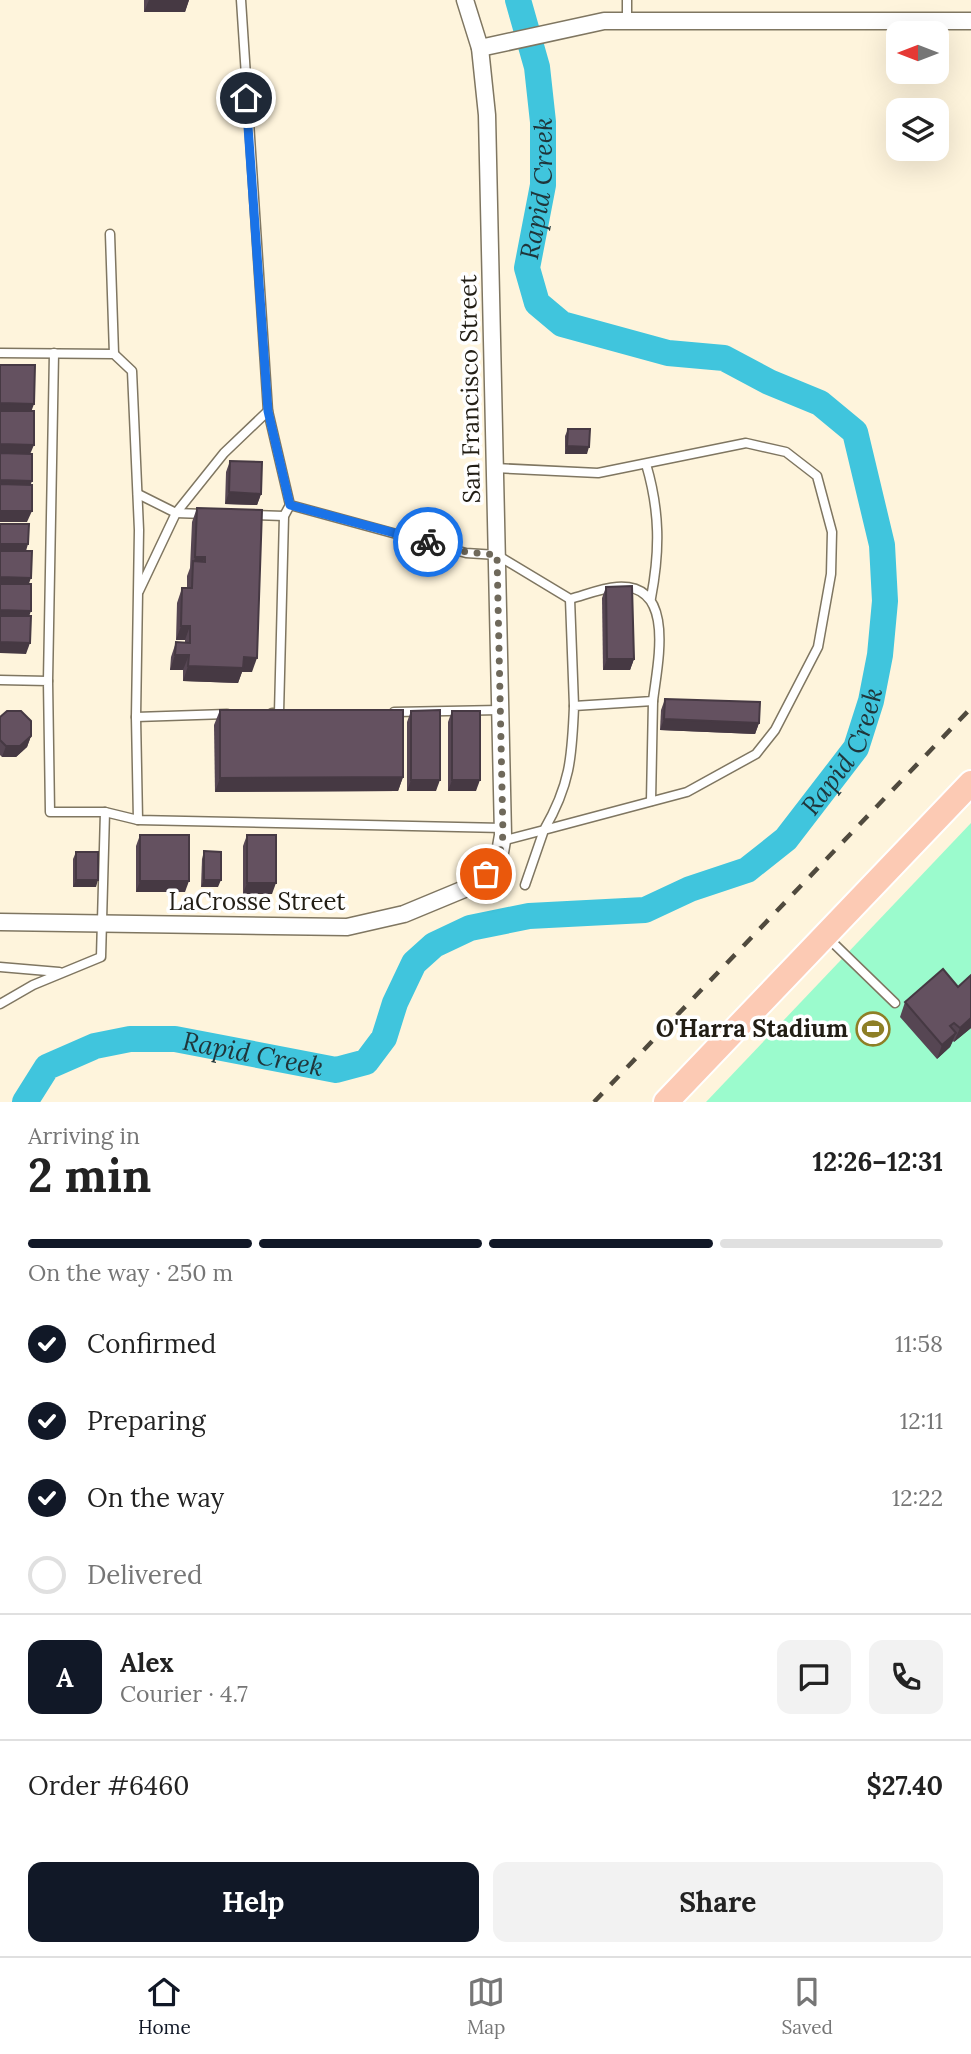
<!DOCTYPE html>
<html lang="en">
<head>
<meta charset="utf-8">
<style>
	body { margin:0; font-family:Lora,serif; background:#f2f2f2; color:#222; height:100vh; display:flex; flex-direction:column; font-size:26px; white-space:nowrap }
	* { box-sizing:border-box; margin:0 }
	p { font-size:23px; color:#767676 }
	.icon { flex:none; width:38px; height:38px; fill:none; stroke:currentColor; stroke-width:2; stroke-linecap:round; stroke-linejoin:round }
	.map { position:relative; height:1102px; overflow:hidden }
	.sheet { display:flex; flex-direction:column; background:#fff; flex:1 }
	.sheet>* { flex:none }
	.needle { width:46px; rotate:270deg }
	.fabs { position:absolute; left:886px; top:21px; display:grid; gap:14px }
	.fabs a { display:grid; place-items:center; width:63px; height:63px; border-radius:14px; background:#fff; box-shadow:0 7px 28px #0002; font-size:35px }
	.pin { position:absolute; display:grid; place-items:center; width:60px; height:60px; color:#fff; margin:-30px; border:4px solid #fff; border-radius:50%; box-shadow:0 2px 7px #0007 }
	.courier { position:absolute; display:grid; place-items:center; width:70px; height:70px; margin:-35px; border:5px solid #1a73e8; border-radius:50%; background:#fff; color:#222; box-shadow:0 2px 9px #0007 }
	.summary em { font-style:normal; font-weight:700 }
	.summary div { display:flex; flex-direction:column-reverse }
	.summary { display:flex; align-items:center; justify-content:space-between; height:119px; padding:0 28px }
	h1 { font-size:46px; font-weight:700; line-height:52px }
	.bar { display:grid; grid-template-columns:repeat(4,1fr); gap:10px 7px; align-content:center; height:84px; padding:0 28px }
	.bar i { height:9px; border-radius:5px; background:#e0e0e0 }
	.bar .on { background:#111827 }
	.bar p { grid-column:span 4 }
	.line { display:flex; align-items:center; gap:18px; padding:0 28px; border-top:2px solid #e0e0e0 }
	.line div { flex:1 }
	.round { display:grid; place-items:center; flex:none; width:74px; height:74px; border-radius:14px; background:#f2f2f2 }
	ol { padding:0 28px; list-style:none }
	li { display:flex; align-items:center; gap:21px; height:77px }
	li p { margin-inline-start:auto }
	li .icon { padding:7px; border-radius:50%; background:#111827; color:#fff; stroke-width:4 }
	li:last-child { color:#767676 }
	li i { width:38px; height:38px; border:4px solid #e0e0e0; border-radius:50% }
	.button { display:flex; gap:14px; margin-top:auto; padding:14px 28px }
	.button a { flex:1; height:80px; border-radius:14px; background:#111827; color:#fff; font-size:28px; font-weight:700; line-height:80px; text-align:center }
	.button a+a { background:#f2f2f2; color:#222 }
	.menu { display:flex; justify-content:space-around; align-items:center; height:98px; border-top:2px solid #e0e0e0; background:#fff; font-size:19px; color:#767676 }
	.menu a { display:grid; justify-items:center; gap:4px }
	.menu .on { color:#111827 }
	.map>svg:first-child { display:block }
</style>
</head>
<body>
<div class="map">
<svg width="971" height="1102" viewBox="0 0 971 1102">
	<rect width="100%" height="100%" fill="#fef4dc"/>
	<!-- green -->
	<polygon fill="#9bfbcd" points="971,823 971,1102 706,1102"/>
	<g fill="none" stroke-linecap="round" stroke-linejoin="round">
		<!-- river -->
		<path stroke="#40c5dd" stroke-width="26" id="s1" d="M25 1102 47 1067 95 1046 130 1039H175L336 1070 366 1062 384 1038 395 1003 414 963 434 945 470 928 529 916 645 910 690 889 747 870 786 839 856 748 871 701 880 655 885 601 882 545 855 432 820 403 769 382 724 358 668 353 562 324 537 303 527 268 543 185V122L537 67 518 0"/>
		<defs>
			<g id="service">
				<path d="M241 0 268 411 290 505 466 553 497 555 570 599C585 595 602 588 617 587 677 583 657 665 653 701L574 706C572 758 570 785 544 830L502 841"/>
				<polyline points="627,0 627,20"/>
				<polyline points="110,234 114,354"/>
				<polyline points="0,353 114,354 132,371 139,530 136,717 138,820"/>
				<path d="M646 464C660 511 660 551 651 598"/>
				<polyline points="495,468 598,473 746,443 786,452 817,476 832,532 831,574 818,647 775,730 756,754 687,792 544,830 525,885"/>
				<polyline points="138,494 176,513 204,514"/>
				<polyline points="252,515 284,516"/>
				<polyline points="139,591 176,513 224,453 268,411"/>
				<polyline points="570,599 574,706"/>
				<polyline points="0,680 48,681 50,812 105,812 138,820 503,828"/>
				<polyline points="48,681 54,353"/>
				<polyline points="394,712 500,710"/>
				<polyline points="272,713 279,713 284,516 290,505"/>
				<polyline points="136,717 227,714"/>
				<polyline points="651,801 653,701"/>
				<polyline points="827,937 895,1003"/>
				<polyline points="0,967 59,972"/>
				<polyline points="0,1004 33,985 101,957 105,812"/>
			</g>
			<g id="minor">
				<polyline points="480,48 604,21 971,21"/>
				<polyline points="0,922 347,927 404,914 474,885 498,864 503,835 487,115 480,48 465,0"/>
			</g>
			<polyline id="primary" points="666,1102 971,783"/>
		</defs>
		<!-- service casing -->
		<use href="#service" stroke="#7f7661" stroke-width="11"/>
		<!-- minor casing -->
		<use href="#minor" stroke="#7f7661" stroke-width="19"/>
		<!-- primary casing -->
		<use href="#primary" stroke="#fff" stroke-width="28"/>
		<!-- service -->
		<use href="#service" stroke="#fff" stroke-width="8"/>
		<!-- minor -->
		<use href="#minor" stroke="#fff" stroke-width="16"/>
		<!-- primary -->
		<use href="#primary" stroke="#fccab4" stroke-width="24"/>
		<!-- rail -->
		<polyline stroke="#504a3e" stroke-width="4.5" stroke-dasharray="12 12" stroke-linecap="butt" points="594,1102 971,708"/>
	</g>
	<!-- wall -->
	<g fill="#564653">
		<polygon points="144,0 189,0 185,12 144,12"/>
		<polygon points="568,429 587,454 565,454 565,436"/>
		<polygon points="230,461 261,494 257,505 225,504 226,472"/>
		<polygon points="197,508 252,672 242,672 238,683 183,681 183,670 170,670 171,657 176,642 185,642 185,640 176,640 177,603 182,588 187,588 187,576 190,568 192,522"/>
		<polygon points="606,587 634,659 630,670 603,670 602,598"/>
		<polygon points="665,699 759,723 755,734 660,730 661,710"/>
		<polygon points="220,710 403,777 398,791 215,792 214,725"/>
		<polygon points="411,711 436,791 407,791 407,722"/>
		<polygon points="452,711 476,791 448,791 448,722"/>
		<polygon points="0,717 31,736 27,747 16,757 2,757 0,755"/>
		<polygon points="140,835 185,892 136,892 136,846"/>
		<polygon points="247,835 272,894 243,894 243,846"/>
		<polygon points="204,851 218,887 201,887 202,859"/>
		<polygon points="76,852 96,887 73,887 73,859"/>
		<polygon points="971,975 971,1028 954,1042 953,1041 950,1047 937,1059 900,1017 905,1002 958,987"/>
	</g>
	<!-- shaded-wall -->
	<g fill="#463943">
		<polygon points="149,0 189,0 185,12 144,12"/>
		<polygon points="0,403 34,404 29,418 0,418"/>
		<polygon points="0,444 34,445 28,459 0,459"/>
		<polygon points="567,446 589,447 587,454 565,454"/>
		<polygon points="0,480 32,481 28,492 0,491"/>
		<polygon points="229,492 261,494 257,505 225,504"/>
		<polygon points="0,511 32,511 27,522 0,522"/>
		<polygon points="0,544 28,544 26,551 0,551"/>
		<polygon points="195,557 205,557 199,572 193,565"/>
		<polygon points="0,577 31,578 27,589 0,588"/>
		<polygon points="0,610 31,611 27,622 0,621"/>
		<polygon points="181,626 190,626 185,640 176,640"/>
		<polygon points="0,642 30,643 26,654 0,653"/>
		<polygon points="175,655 189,655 183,670 170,670"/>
		<polygon points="244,657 257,658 252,672 242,672 238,683 183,681 188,666"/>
		<polygon points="607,659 634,659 630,670 603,670"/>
		<polygon points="664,719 759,723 755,734 660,730"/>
		<polygon points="31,736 27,747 16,757 2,757 6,746"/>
		<polygon points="403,777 398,791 215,792 220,778"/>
		<polygon points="411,780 440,780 436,791 407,791"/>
		<polygon points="452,780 480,780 476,791 448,791"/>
		<polygon points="76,880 98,880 96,887 73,887"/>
		<polygon points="204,880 221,880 218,887 201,887"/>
		<polygon points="140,881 189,881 185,892 136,892"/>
		<polygon points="247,883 276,883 272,894 243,894"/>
		<polygon points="971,1018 971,1028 954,1042 960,1028"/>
		<polygon points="956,1033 950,1047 937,1059 942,1045"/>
	</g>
	<!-- building -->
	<g fill="#645160" stroke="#463943" stroke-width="2">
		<polygon points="0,365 35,365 34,404 0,403"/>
		<polygon points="0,411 34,411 34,445 0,444"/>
		<polygon points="568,429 590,429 589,447 567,446"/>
		<polygon points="0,453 32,454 32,481 0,480"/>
		<polygon points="230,461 262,462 261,494 229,492"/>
		<polygon points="0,484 32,485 32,511 0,511"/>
		<polygon points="197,508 262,510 257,658 244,657 243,668 188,666 189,655 175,655 176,642 190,643 190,626 181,626 182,588 192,588 193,561 205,562 205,557 195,557"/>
		<polygon points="0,524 29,524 28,544 0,544"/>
		<polygon points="0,551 32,551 31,578 0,577"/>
		<polygon points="0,584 31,584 31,611 0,610"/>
		<polygon points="632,586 634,659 607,659 606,587"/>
		<polygon points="0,616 31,616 30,643 0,642"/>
		<polygon points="665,699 760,702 759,723 664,719"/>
		<polygon points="220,710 403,710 403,777 220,778"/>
		<polygon points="440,710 440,780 411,780 411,711"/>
		<polygon points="7,711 21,711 31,721 31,736 20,746 6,746 0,740 0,717"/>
		<rect x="452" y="711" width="28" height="69"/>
		<rect x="140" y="835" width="49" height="46"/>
		<rect x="247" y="835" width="29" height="48"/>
		<polygon points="204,851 221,852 221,880 204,880"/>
		<rect x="76" y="852" width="22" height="28"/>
		<polygon points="943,969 958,987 971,975 971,1018 960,1028 954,1023 950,1026 956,1033 942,1045 905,1002"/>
	</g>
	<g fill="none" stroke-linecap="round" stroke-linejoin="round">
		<!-- done -->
		<polyline stroke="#6f695b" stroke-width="7" stroke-dasharray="0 12.6" points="428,542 466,552 497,555 503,835 498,864 486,874"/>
		<!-- route -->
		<polyline stroke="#1a73e8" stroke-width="9" points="246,98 268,411 290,505 428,542"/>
	</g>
	<!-- icons -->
	<defs>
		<symbol id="stadium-ring" viewBox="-11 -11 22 22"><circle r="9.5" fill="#fff" stroke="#8e7f26" stroke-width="1.5"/><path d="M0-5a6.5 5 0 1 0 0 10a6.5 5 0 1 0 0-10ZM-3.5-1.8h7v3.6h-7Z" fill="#8e7f26"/></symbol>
	</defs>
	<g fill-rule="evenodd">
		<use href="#stadium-ring" x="854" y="1010" width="38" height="38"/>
	</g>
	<g text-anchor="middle" stroke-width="7" stroke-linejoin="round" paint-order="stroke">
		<!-- street labels -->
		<g font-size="24" fill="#221e15" stroke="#fff">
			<text transform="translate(470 389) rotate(-91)" y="8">San Francisco Street</text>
			<text x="257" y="910">LaCrosse Street</text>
		</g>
		<!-- poi labels -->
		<g font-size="24" font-weight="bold" fill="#221e15" stroke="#fff" text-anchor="end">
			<text x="848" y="1037">O'Harra Stadium</text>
		</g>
		<!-- water labels -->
		<g font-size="26" font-style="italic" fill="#1f353a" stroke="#fff">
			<text dy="9" stroke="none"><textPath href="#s1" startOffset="1788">Rapid Creek</textPath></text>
			<text dy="9" stroke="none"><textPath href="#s1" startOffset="989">Rapid Creek</textPath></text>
			<text dy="9" stroke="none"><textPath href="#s1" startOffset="254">Rapid Creek</textPath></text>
		</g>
	</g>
</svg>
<div class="fabs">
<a><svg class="needle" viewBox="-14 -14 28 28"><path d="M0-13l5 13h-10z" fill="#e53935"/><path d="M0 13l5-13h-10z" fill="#767676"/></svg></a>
<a><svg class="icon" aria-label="layers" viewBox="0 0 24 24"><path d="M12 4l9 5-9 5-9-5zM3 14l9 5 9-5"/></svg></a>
</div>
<div class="pin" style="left:486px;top:874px;background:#ea580c"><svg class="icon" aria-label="bag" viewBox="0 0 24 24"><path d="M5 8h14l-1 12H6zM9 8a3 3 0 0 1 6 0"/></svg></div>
<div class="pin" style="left:246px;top:98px;background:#1f2937"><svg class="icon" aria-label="home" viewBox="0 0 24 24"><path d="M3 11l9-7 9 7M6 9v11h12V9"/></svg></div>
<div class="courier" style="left:428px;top:542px"><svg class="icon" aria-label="bike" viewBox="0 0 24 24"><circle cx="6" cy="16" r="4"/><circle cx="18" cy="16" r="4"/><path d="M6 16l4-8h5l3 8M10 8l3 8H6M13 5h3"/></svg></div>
</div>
<section class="sheet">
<div class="summary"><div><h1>2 min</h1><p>Arriving in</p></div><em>12:26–12:31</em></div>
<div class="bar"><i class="on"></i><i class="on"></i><i class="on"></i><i></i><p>On the way · 250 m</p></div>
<ol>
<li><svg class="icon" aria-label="check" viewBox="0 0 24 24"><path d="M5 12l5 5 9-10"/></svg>Confirmed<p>11:58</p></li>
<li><svg class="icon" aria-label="check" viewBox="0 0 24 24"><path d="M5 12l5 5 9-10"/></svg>Preparing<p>12:11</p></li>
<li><svg class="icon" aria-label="check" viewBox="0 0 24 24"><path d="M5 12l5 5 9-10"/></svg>On the way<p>12:22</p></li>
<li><i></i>Delivered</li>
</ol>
<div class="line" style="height:126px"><b class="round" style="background:#111827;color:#fff">A</b><div><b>Alex</b><p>Courier · 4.7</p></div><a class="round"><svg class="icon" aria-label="chat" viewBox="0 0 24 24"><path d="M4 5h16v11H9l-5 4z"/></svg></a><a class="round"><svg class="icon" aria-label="phone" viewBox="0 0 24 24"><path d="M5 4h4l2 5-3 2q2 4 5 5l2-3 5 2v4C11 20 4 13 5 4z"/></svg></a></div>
<div class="line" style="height:91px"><div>Order #6460</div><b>$27.40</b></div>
<div class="button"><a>Help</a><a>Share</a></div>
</section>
<nav class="menu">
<a class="on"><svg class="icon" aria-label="home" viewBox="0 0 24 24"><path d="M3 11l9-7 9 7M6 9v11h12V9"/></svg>Home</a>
<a><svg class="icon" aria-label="map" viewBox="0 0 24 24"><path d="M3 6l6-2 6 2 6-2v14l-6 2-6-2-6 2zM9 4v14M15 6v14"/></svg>Map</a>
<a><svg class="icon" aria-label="saved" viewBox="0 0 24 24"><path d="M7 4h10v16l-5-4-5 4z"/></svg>Saved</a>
</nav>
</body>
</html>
